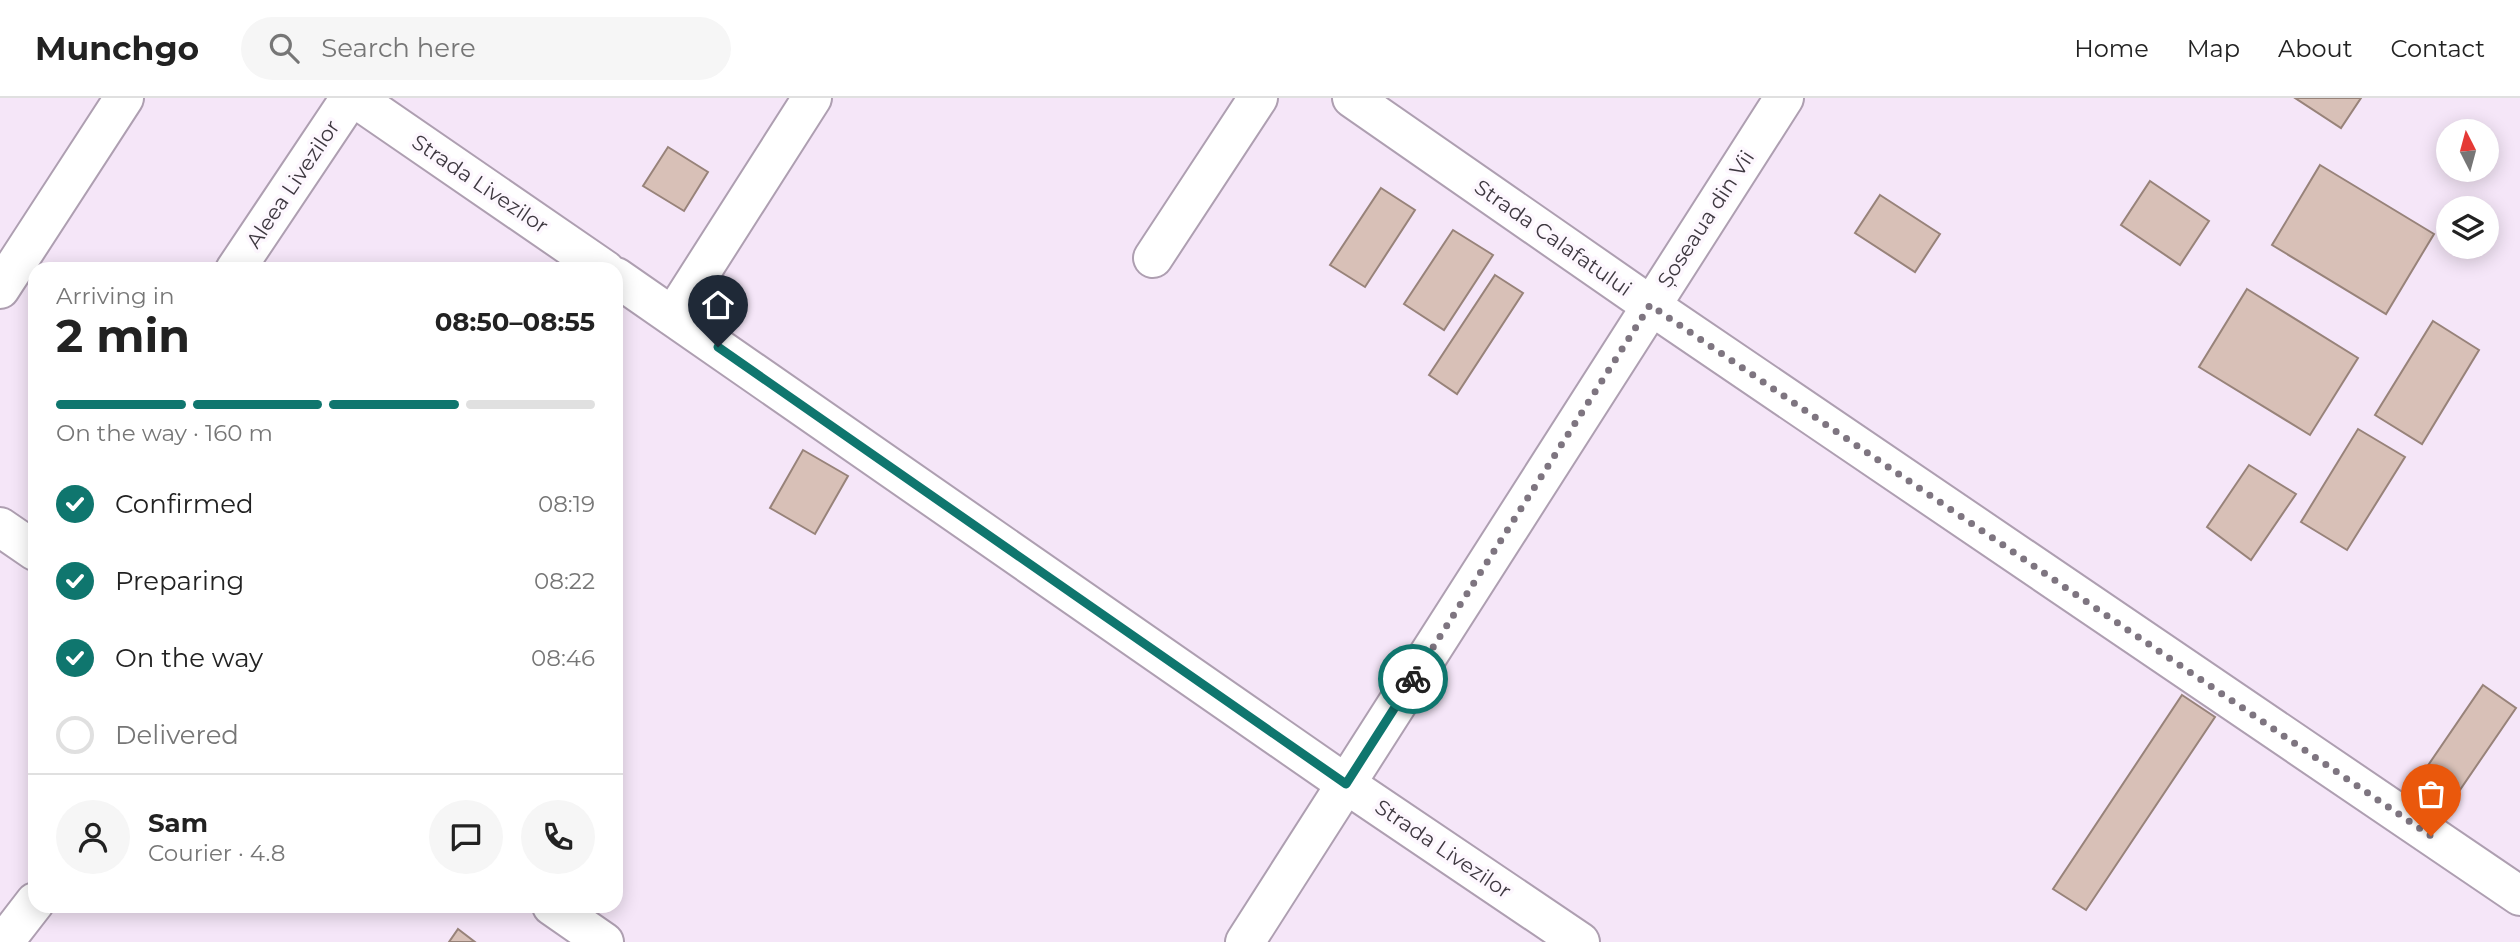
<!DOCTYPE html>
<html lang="en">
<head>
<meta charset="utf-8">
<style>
	body { margin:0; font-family:Montserrat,sans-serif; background:#f6f6f6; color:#222; height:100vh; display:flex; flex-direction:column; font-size:26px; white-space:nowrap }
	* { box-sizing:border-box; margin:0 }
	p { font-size:23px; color:#767676 }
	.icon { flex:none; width:38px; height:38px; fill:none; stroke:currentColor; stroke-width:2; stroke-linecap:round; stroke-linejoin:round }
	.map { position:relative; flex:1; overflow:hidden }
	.drawer { position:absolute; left:28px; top:164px; width:595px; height:651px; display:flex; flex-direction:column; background:#fff; border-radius:21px; box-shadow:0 4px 18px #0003 }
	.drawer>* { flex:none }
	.needle { width:46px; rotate:354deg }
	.tools { position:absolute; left:2436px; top:21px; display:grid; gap:14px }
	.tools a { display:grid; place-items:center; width:63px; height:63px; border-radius:50%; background:#fff; box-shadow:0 4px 18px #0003; font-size:35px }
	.pin { position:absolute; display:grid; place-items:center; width:60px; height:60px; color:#fff; margin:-72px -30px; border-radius:50% 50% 50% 0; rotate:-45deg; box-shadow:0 0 7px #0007 }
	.pin .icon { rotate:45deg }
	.courier { position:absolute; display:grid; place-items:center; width:70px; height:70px; margin:-35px; border:5px solid #0f766e; border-radius:50%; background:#fff; color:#222; box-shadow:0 2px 9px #0007 }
	.headline em { font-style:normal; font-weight:700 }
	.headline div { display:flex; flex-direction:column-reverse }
	.headline { display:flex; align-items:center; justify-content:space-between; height:119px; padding:0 28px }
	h1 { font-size:46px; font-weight:700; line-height:52px }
	.bar { display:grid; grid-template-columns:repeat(4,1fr); gap:10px 7px; align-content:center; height:84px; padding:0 28px }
	.bar i { height:9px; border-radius:5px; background:#e0e0e0 }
	.bar .current { background:#0f766e }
	.bar p { grid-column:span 4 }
	.line { display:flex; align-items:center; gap:18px; padding:0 28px; border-top:2px solid #e0e0e0 }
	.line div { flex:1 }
	.round { display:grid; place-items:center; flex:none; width:74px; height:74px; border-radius:37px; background:#f6f6f6 }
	ol { padding:0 28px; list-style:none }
	li { display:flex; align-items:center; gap:21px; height:77px }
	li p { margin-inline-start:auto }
	li .icon { padding:7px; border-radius:50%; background:#0f766e; color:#fff; stroke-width:4 }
	li:last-child { color:#767676 }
	li i { width:38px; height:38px; border:4px solid #e0e0e0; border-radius:50% }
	header { display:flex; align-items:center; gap:42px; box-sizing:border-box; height:98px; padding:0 35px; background:#fff; border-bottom:2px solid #e0e0e0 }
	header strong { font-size:33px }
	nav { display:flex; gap:38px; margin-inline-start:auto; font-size:24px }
	.search { width:490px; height:63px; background:#f6f6f6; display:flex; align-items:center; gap:18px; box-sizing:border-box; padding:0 24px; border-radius:38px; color:#767676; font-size:26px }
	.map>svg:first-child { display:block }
</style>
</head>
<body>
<header>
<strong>Munchgo</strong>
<div class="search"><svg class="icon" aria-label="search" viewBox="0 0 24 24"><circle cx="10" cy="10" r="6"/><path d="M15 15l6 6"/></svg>Search here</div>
<nav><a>Home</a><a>Map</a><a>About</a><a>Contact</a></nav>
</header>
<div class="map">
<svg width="2520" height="844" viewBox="0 0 2520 844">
	<rect width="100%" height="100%" fill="#f5e6f8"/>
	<!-- building -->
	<g fill="#d8c0b7" stroke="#98837a" stroke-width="2">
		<polygon points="2295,0 2361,0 2341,30"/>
		<polygon points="668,49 708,74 684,113 643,88"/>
		<polygon points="2320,67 2434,136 2386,216 2272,147"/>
		<polygon points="2150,83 2209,123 2180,167 2121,127"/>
		<polygon points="1381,90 1415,112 1365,189 1330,167"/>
		<polygon points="1880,97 1940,136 1915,174 1855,135"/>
		<polygon points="1453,132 1493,157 1444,232 1404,206"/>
		<polygon points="1495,177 1523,195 1457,296 1429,277"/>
		<polygon points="2247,191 2358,260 2310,337 2199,269"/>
		<polygon points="2433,223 2479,252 2422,346 2375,317"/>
		<polygon points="2358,331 2405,359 2347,452 2301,424"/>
		<polygon points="803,352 848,378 815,436 770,410"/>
		<polygon points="2249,367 2296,396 2251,462 2207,429"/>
		<polygon points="2483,587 2516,610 2451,705 2418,682"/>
		<polygon points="2182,597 2215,619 2086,812 2053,791"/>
		<polygon points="458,831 475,844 449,844"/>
	</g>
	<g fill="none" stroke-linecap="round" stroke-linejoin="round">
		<defs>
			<g id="minor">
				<polyline points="355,0 605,172"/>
				<polyline points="1352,0 1650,207 2520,798"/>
				<polyline points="1153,160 1258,0"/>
				<polyline points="235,172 350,0"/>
				<polyline points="616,179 1346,686 1580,844"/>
				<polyline points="0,191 124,0"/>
				<polyline points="673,218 812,0"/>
				<polyline points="0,429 35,453"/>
				<polyline points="552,808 604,844"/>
				<polyline points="4,844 35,804"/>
				<polyline points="1245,844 1784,0"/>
			</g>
		</defs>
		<!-- minor casing -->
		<use href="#minor" stroke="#ae9fb1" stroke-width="42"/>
		<!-- minor -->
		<use href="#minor" stroke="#fff" stroke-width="38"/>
	</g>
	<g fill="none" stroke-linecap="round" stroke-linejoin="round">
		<!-- done -->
		<polyline stroke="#7e7580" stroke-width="7" stroke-dasharray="0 12.6" points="1413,581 1650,207 2431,738"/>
		<!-- route -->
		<polyline stroke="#0f766e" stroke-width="9" points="718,249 1346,686 1413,581"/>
	</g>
	<g text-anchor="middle" stroke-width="7" stroke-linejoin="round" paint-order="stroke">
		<!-- street labels -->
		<g font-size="21" fill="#3e3840" stroke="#fdf7fe">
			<text transform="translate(293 86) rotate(-56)" y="7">Aleea Livezilor</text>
			<text transform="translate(480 86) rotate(34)" y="7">Strada Livezilor</text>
			<text transform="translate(1706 121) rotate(-57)" y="7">Șoseaua din Vii</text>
			<text transform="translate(1553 140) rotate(35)" y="7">Strada Calafatului</text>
			<text transform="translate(1443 751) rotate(34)" y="7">Strada Livezilor</text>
		</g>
	</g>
</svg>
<div class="tools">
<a><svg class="needle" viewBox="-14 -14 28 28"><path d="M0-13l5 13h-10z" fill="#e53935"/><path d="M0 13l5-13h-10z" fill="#767676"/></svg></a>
<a><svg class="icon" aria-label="layers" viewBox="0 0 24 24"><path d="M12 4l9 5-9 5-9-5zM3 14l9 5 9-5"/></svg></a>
</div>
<div class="pin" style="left:2431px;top:738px;background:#ea580c"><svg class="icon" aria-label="bag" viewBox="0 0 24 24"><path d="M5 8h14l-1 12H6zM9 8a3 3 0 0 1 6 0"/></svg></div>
<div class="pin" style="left:718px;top:249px;background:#1f2937"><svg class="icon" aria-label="home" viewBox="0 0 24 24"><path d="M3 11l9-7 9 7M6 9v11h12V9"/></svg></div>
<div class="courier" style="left:1413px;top:581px"><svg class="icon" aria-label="bike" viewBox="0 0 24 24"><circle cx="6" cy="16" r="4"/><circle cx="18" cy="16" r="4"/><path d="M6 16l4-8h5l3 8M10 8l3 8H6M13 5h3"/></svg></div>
<section class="drawer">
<div class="headline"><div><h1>2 min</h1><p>Arriving in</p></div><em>08:50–08:55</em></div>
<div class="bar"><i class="current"></i><i class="current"></i><i class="current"></i><i></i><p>On the way · 160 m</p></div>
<ol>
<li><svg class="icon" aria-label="check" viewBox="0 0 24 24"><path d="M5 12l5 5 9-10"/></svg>Confirmed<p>08:19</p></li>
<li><svg class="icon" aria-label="check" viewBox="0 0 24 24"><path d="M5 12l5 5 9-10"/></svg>Preparing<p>08:22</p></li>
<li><svg class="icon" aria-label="check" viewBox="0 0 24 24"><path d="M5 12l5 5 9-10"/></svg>On the way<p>08:46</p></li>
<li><i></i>Delivered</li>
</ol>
<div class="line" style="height:126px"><a class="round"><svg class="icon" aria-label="person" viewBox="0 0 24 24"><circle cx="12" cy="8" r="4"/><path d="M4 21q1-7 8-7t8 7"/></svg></a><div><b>Sam</b><p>Courier · 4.8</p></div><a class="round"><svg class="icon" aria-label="chat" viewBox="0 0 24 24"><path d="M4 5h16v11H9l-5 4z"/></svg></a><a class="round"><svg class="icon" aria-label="phone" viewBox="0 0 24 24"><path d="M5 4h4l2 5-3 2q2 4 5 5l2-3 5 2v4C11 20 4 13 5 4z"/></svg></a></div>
</section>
</div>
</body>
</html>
